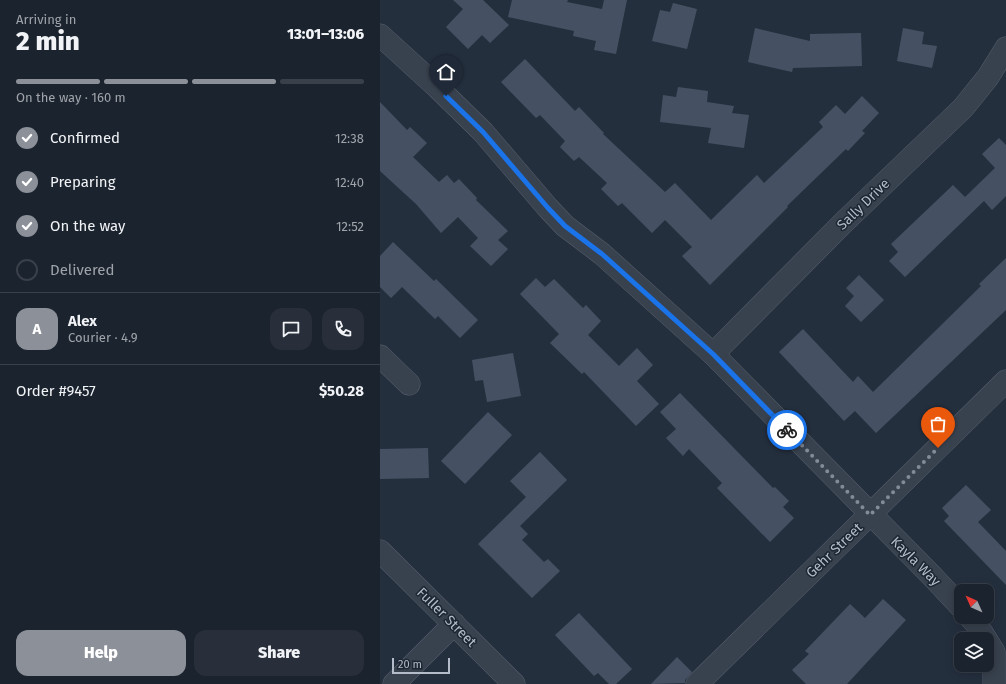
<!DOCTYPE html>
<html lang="en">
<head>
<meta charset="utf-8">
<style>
	body { margin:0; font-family:"Fira Sans",sans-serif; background:#282f3a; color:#f1f3f6; height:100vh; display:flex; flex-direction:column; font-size:15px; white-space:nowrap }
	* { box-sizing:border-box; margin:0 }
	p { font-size:13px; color:#a0a4aa }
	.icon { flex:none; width:22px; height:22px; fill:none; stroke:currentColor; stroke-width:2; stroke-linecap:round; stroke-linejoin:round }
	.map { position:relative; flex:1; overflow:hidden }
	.drawer { display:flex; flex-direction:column; background:#1b232e; width:380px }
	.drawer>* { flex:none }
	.needle { width:26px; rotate:315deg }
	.controls { position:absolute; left:574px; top:584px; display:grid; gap:8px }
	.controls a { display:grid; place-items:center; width:40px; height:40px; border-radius:8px; background:#1b232e; box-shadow:0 2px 10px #0003,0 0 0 1px #39404a; font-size:20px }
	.scale { position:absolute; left:12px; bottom:10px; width:58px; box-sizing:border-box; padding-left:4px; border:2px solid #b4bcc9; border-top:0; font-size:11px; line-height:14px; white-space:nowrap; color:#b4bcc9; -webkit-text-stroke:3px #1d2633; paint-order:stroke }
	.pin { position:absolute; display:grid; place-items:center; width:34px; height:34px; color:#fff; margin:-41px -17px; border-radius:50% 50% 50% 0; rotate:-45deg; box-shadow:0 0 4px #0007 }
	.pin .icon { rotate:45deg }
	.courier { position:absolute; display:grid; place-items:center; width:40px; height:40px; margin:-20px; border:3px solid #1a73e8; border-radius:50%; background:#fff; color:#222; box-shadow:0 1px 5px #0007 }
	.overview em { font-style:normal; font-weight:800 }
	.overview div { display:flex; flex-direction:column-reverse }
	.overview { display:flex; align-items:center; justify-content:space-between; height:68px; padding:0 16px }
	h1 { font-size:26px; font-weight:800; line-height:30px }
	.bar { display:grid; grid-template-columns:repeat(4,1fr); gap:6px 4px; align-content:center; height:48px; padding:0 16px }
	.bar i { height:5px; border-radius:3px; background:#39404a }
	.bar .selected { background:#8c9099 }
	.bar p { grid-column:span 4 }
	.line { display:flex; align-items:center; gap:10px; padding:0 16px; border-top:1px solid #39404a }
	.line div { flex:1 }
	.round { display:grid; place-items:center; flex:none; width:42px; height:42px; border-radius:12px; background:#282f3a }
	ol { padding:0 16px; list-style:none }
	li { display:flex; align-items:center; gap:12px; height:44px }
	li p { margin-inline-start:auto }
	li .icon { padding:4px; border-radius:50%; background:#8c9099; color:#fff; stroke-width:4 }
	li:last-child { color:#a0a4aa }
	li i { width:22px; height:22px; border:2px solid #39404a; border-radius:50% }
	.button { display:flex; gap:8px; margin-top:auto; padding:8px 16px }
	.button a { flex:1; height:46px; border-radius:12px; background:#8c9099; color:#fff; font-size:16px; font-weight:800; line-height:46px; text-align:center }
	.button a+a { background:#282f3a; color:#f1f3f6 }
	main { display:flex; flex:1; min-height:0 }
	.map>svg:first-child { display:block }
</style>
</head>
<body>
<main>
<section class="drawer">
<div class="overview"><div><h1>2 min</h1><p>Arriving in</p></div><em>13:01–13:06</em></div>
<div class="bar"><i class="selected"></i><i class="selected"></i><i class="selected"></i><i></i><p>On the way · 160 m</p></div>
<ol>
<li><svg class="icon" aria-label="check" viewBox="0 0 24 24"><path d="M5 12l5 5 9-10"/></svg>Confirmed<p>12:38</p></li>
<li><svg class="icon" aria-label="check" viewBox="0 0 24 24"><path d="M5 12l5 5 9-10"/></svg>Preparing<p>12:40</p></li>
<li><svg class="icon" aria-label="check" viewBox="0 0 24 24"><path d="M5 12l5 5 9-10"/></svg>On the way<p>12:52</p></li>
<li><i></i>Delivered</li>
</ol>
<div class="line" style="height:72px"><b class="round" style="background:#8c9099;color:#fff">A</b><div><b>Alex</b><p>Courier · 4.9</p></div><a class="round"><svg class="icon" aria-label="chat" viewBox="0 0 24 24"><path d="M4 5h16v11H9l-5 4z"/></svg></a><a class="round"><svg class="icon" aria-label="phone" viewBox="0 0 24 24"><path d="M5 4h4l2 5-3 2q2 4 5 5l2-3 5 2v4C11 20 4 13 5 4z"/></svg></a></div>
<div class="line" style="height:52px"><div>Order #9457</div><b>$50.28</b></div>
<div class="button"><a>Help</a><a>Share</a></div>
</section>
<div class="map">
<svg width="626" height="684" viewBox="0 0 626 684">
	<rect width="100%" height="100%" fill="#242f3e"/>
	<!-- building -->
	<g fill="#455162">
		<polygon points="73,0 103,0 129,25 110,43 102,35 88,49 66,27 83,9"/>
		<polygon points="132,0 188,0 187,2 222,9 224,0 247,0 236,54 214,50 216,41 193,36 194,31 128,17"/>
		<polygon points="293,3 317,9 307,49 272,41 280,10 290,12"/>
		<polygon points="375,28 430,41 430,34 481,33 482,66 413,68 412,72 368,62"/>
		<polygon points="523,28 544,32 542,44 557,46 552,68 517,61"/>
		<polygon points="145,59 195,111 199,107 224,133 223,134 285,192 295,183 331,220 377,175 384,183 443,127 439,122 456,105 465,114 482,96 499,113 482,131 485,133 468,151 466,149 407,206 408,207 330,285 302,256 312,247 285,220 272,233 242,203 238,206 221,189 227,183 199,157 194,161 180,147 185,141 160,115 156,118 121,82"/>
		<polygon points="298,87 328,91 327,102 354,106 352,113 369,115 364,148 328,143 331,128 280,122 283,95 296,97"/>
		<polygon points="0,102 27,130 30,127 47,143 33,157 59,182 67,175 74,183 79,179 97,198 96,200 128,231 118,240 128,249 111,266 90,246 98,238 78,217 61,233 36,204 0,171"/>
		<polygon points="619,138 626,145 626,196 612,210 604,201 525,277 509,261 518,252 511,244 573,185 585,197 615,168 602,154"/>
		<polygon points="13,242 54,281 56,279 98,320 80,338 58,316 55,319 22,287 11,298 0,287 0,256"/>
		<polygon points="626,258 626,310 496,433 475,411 464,421 399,352 423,329 473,382 478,376 493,392 601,286 599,284"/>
		<polygon points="479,275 504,300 481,322 465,306 474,296 466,288"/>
		<polygon points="156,278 165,287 174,279 203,308 206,305 221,321 208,335 239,366 257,348 273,365 257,381 279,404 256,426 204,372 202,374 170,343 179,334 140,294"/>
		<polygon points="133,353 141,396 107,402 103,380 95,381 92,360"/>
		<polygon points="300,393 393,488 395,487 409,501 403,507 414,518 390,542 337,488 342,483 309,449 303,456 286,438 296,429 280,412"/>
		<polygon points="108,412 132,435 85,484 61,461"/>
		<polygon points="48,448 49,478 0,479 0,449"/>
		<polygon points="160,452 187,480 140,526 148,534 142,540 164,562 168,559 180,571 152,598 98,544 146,497 130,481"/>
		<polygon points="586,485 611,510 598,522 626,551 626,585 564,521 569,516 562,508"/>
		<polygon points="503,599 526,620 467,684 426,684 412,670 429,654 425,651 470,604 485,618"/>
		<polygon points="199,613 252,669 236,684 229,684 218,673 214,676 175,635"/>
		<polygon points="297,657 312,672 305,680 305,683 271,684"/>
	</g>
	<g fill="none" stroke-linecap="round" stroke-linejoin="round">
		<defs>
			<g id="minor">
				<polyline points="0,35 57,87 103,132 168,208 185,226 222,254 333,354 552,576 581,607"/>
				<polyline points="333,354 463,223 583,108 608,77 626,48"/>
				<polyline points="0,356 29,384"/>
				<polyline points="0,551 134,684"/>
				<polyline points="590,617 597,625 606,639"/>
				<polyline points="607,641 614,652 614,684"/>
				<polyline points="14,684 74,624"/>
				<polyline points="317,684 626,381"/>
			</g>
		</defs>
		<!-- minor casing -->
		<use href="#minor" stroke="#565f6c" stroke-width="23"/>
		<!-- minor -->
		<use href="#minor" stroke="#38414e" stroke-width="22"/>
	</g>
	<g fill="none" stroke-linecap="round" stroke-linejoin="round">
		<!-- done -->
		<polyline stroke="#828b98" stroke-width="4" stroke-dasharray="0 7.2" points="407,430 490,515 558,448"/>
		<!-- route -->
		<polyline stroke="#1a73e8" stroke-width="5" points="66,96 103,132 168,208 185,226 222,254 333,354 407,430"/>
	</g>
	<g text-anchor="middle" stroke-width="3" stroke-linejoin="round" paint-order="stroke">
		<!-- street labels -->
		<g font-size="14" fill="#b4bcc9" stroke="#1d2633">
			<text transform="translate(483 204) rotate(-44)" y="5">Sally Drive</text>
			<text transform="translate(454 550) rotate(-44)" y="5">Gehr Street</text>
			<text transform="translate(536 561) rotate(45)" y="5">Kayla Way</text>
			<text transform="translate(67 617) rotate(45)" y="5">Fuller Street</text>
		</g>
	</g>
</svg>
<div class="controls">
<a><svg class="needle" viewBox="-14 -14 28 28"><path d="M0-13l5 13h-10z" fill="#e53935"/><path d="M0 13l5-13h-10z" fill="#a0a4aa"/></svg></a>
<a><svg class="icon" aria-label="layers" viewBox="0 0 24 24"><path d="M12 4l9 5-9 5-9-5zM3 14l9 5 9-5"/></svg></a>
</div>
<div class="scale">20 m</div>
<div class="pin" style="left:558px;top:448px;background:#ea580c"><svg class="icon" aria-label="bag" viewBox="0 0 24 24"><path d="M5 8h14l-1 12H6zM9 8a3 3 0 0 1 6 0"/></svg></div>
<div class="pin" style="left:66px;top:96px;background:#1f2937"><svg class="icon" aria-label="home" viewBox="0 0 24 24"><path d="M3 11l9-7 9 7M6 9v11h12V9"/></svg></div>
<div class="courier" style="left:407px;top:430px"><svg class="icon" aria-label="bike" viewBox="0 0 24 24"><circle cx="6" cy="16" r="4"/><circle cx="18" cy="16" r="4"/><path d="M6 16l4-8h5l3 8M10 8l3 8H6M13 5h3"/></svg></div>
</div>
</main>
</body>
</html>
